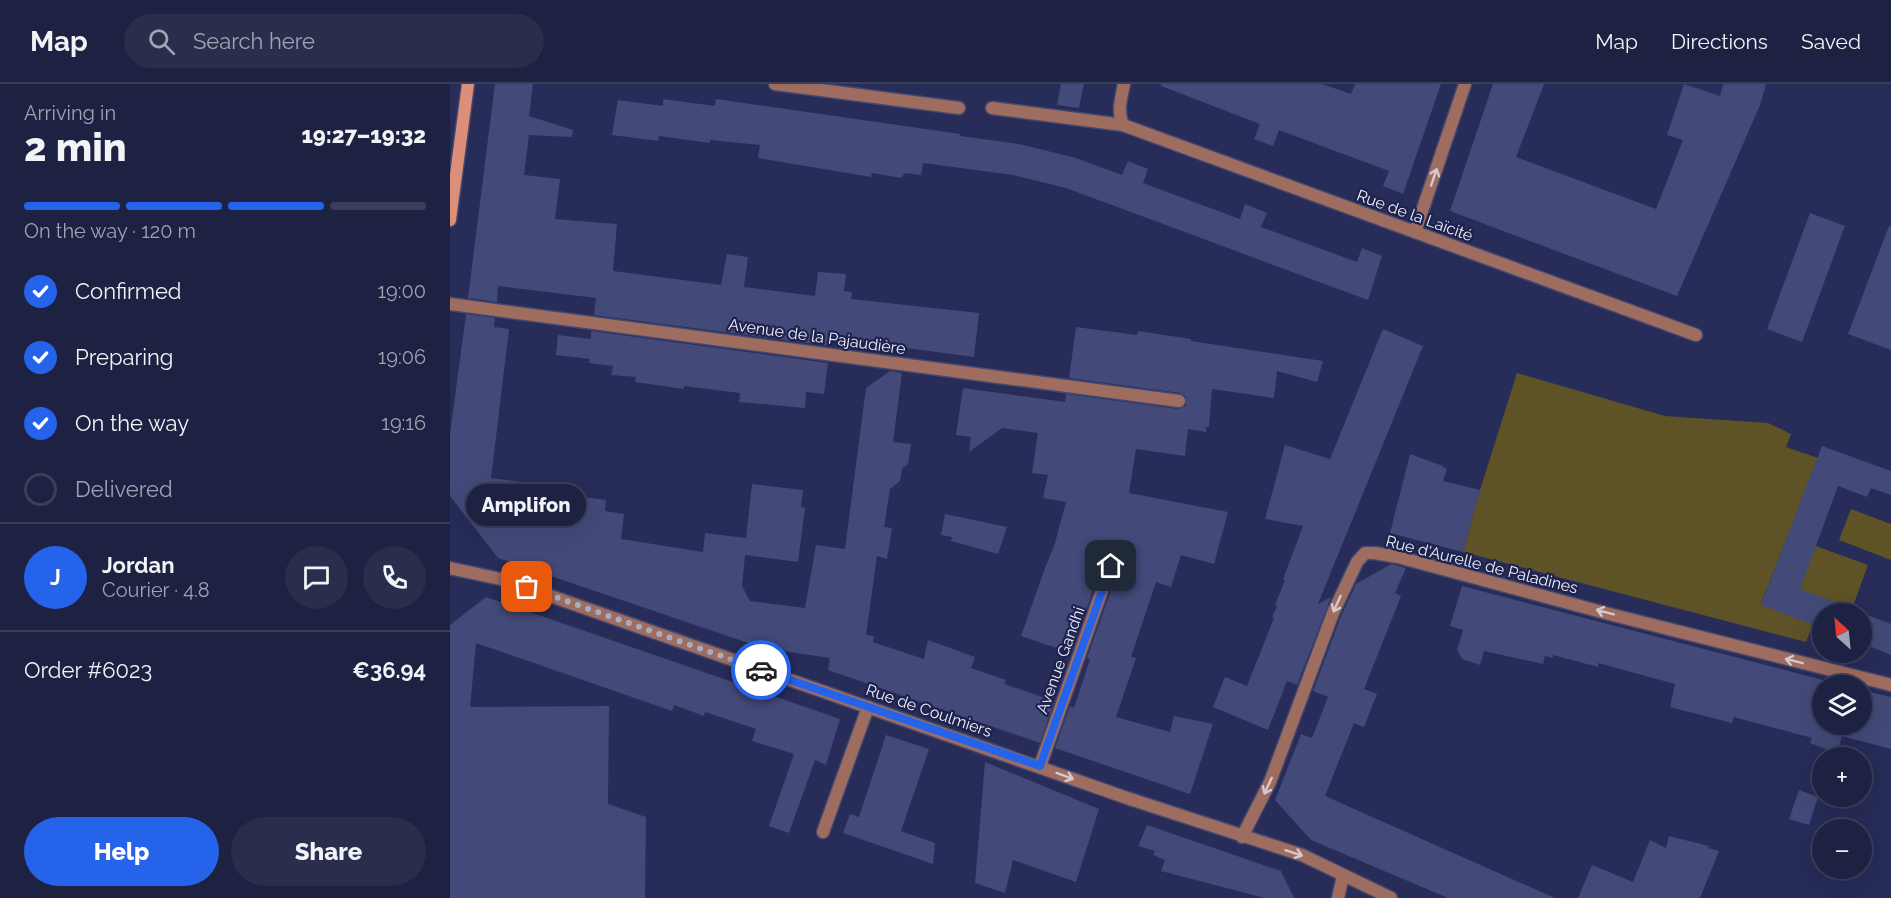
<!DOCTYPE html>
<html lang="en">
<head>
<meta charset="utf-8">
<style>
	body { margin:0; font-family:Raleway,sans-serif; background:#2a2e4d; color:#f1f3f6; height:100vh; display:flex; flex-direction:column; font-size:22px; white-space:nowrap }
	* { box-sizing:border-box; margin:0 }
	p { font-size:20px; color:#a0a3b2 }
	.icon { flex:none; width:33px; height:33px; fill:none; stroke:currentColor; stroke-width:2; stroke-linecap:round; stroke-linejoin:round }
	.map { position:relative; flex:1; overflow:hidden }
	.sheet { display:flex; flex-direction:column; background:#1d2142; width:450px }
	.sheet>* { flex:none }
	.needle { width:39px; rotate:333deg }
	.tools { position:absolute; left:1362px; top:519px; display:grid; gap:12px }
	.tools a { display:grid; place-items:center; width:60px; height:60px; border-radius:50%; background:#1d2142; box-shadow:0 6px 24px #0002,0 0 0 2px #3b3e5b; font-size:30px }
	.pin { position:absolute; display:grid; place-items:center; width:51px; height:51px; color:#fff; margin:-26px; border-radius:12px; box-shadow:0 3px 9px #0006 }
	.courier { position:absolute; display:grid; place-items:center; width:60px; height:60px; margin:-30px; border:4px solid #2563eb; border-radius:50%; background:#fff; color:#222; box-shadow:0 2px 8px #0007 }
	.bubble { position:absolute; height:42px; border-radius:21px; background:#1d2142; box-shadow:0 6px 24px #0002,0 0 0 2px #3b3e5b; font-size:20px; font-weight:800; line-height:42px; text-align:center }
	.overview em { font-style:normal; font-weight:800 }
	.overview div { display:flex; flex-direction:column-reverse }
	.overview { display:flex; align-items:center; justify-content:space-between; height:102px; padding:0 24px }
	h1 { font-size:39px; font-weight:800; line-height:45px }
	.bar { display:grid; grid-template-columns:repeat(4,1fr); gap:9px 6px; align-content:center; height:72px; padding:0 24px }
	.bar i { height:8px; border-radius:4px; background:#3b3e5b }
	.bar .current { background:#2563eb }
	.bar p { grid-column:span 4 }
	.line { display:flex; align-items:center; gap:15px; padding:0 24px; border-top:2px solid #3b3e5b }
	.line div { flex:1 }
	.round { display:grid; place-items:center; flex:none; width:63px; height:63px; border-radius:32px; background:#2a2e4d }
	ol { padding:0 24px; list-style:none }
	li { display:flex; align-items:center; gap:18px; height:66px }
	li p { margin-inline-start:auto }
	li .icon { padding:6px; border-radius:50%; background:#2563eb; color:#fff; stroke-width:4 }
	li:last-child { color:#a0a3b2 }
	li i { width:33px; height:33px; border:3px solid #3b3e5b; border-radius:50% }
	.button { display:flex; gap:12px; margin-top:auto; padding:12px 24px }
	.button a { flex:1; height:69px; border-radius:36px; background:#2563eb; color:#fff; font-size:24px; font-weight:800; line-height:69px; text-align:center }
	.button a+a { background:#2a2e4d; color:#f1f3f6 }
	header { display:flex; align-items:center; gap:36px; box-sizing:border-box; height:84px; padding:0 30px; background:#1d2142; border-bottom:2px solid #3b3e5b }
	header strong { font-size:28px }
	nav { display:flex; gap:33px; margin-inline-start:auto; font-size:21px }
	.search { width:420px; height:54px; background:#2a2e4d; display:flex; align-items:center; gap:15px; box-sizing:border-box; padding:0 21px; border-radius:33px; color:#a0a3b2; font-size:22px }
	main { display:flex; flex:1; min-height:0 }
	.map>svg:first-child { display:block }
</style>
</head>
<body>
<header>
<strong>Map</strong>
<div class="search"><svg class="icon" aria-label="search" viewBox="0 0 24 24"><circle cx="10" cy="10" r="6"/><path d="M15 15l6 6"/></svg>Search here</div>
<nav><a>Map</a><a>Directions</a><a>Saved</a></nav>
</header>
<main>
<section class="sheet">
<div class="overview"><div><h1>2 min</h1><p>Arriving in</p></div><em>19:27–19:32</em></div>
<div class="bar"><i class="current"></i><i class="current"></i><i class="current"></i><i></i><p>On the way · 120 m</p></div>
<ol>
<li><svg class="icon" aria-label="check" viewBox="0 0 24 24"><path d="M5 12l5 5 9-10"/></svg>Confirmed<p>19:00</p></li>
<li><svg class="icon" aria-label="check" viewBox="0 0 24 24"><path d="M5 12l5 5 9-10"/></svg>Preparing<p>19:06</p></li>
<li><svg class="icon" aria-label="check" viewBox="0 0 24 24"><path d="M5 12l5 5 9-10"/></svg>On the way<p>19:16</p></li>
<li><i></i>Delivered</li>
</ol>
<div class="line" style="height:108px"><b class="round" style="background:#2563eb;color:#fff">J</b><div><b>Jordan</b><p>Courier · 4.8</p></div><a class="round"><svg class="icon" aria-label="chat" viewBox="0 0 24 24"><path d="M4 5h16v11H9l-5 4z"/></svg></a><a class="round"><svg class="icon" aria-label="phone" viewBox="0 0 24 24"><path d="M5 4h4l2 5-3 2q2 4 5 5l2-3 5 2v4C11 20 4 13 5 4z"/></svg></a></div>
<div class="line" style="height:78px"><div>Order #6023</div><b>€36.94</b></div>
<div class="button"><a>Help</a><a>Share</a></div>
</section>
<div class="map">
<svg width="1441" height="814" viewBox="0 0 1441 814">
	<rect width="100%" height="100%" fill="#272c58"/>
	<!-- green -->
	<g fill="#5d5327">
		<polygon points="1067,289 1215,332 1318,339 1341,350 1336,363 1368,374 1311,520 1366,462 1418,481 1402,525 1373,514 1356,558 1013,468 1030,406"/>
		<polygon points="1401,425 1441,440 1441,476 1389,456"/>
	</g>
	<!-- building -->
	<g fill="#434a79">
		<polygon points="45,0 83,0 79,32 123,46 122,53 79,51 74,91 110,95 105,135 167,140 163,187 271,201 277,170 298,173 294,203 365,212 368,188 396,190 394,207 402,208 401,215 529,229 524,273 381,254 380,262 144,231 146,214 48,202 47,218 18,214"/>
		<polygon points="611,0 634,0 629,24 607,21"/>
		<polygon points="711,0 872,0 901,10 905,0 991,0 953,110 933,102 939,87 829,46 823,62 804,55 810,40 711,2"/>
		<polygon points="1043,0 1094,0 1066,73 1206,125 1233,56 1217,51 1234,0 1270,12 1273,0 1316,0 1310,21 1227,212 1000,127"/>
		<polygon points="213,15 265,22 266,15 510,50 510,52 569,60 626,74 672,91 678,77 698,85 693,99 790,135 795,120 817,129 811,143 907,178 912,164 932,172 918,216 616,104 563,91 473,79 471,91 455,89 451,94 422,89 421,93 308,74 310,61 260,56 260,59 209,52 208,57 162,51 168,16 213,22"/>
		<polygon points="1360,129 1395,142 1352,258 1317,245"/>
		<polygon points="1439,142 1441,142 1441,266 1398,250"/>
		<polygon points="16,230 45,234 44,243 59,245 41,394 78,399 77,406 156,416 155,427 174,430 171,455 253,468 255,449 296,454 302,400 353,406 351,423 355,424 348,478 295,471 292,502 300,517 355,524 366,461 395,465 416,304 440,287 452,289 443,358 461,360 458,380 452,385 450,397 440,405 434,443 442,444 437,475 427,472 416,551 424,552 423,558 474,575 478,556 525,573 521,584 556,596 554,600 604,617 590,659 378,586 380,574 313,564 48,474 0,412 0,350"/>
		<polygon points="626,243 687,251 688,247 741,255 741,257 873,277 867,298 827,287 824,314 762,305 759,343 756,343 756,348 738,345 735,372 686,365 679,409 778,428 764,480 731,471 721,503 706,498 681,573 686,574 666,633 720,648 724,632 763,640 740,710 605,664 620,622 624,624 631,603 640,575 637,574 669,484 669,479 663,473 656,474 653,478 621,569 571,552 595,484 605,459 616,418 593,414 598,391 582,389 588,349 552,344 519,368 521,353 506,351 513,304 615,318 616,310 728,325 736,322 736,313 730,309 619,294"/>
		<polygon points="933,245 973,262 868,520 881,513 847,601 837,597 818,646 763,623 775,593 797,602 824,534 822,533 827,522 825,521 835,496 833,495 853,442 815,435 835,361 880,375"/>
		<polygon points="141,247 378,279 374,310 356,308 355,324 289,318 290,309 234,302 234,305 185,298 186,293 161,291 163,282 139,279 140,275 106,271 108,251 141,255"/>
		<polygon points="1372,362 1441,387 1441,411 1421,404 1417,413 1388,402 1350,505 1441,540 1441,571 1412,559 1412,530 1372,530 1372,544 1311,521"/>
		<polygon points="960,370 993,382 993,383 997,385 993,397 1030,406 1013,468 940,449"/>
		<polygon points="495,430 557,443 548,470 501,457 502,453 491,451"/>
		<polygon points="941,480 956,484 945,509 951,512 914,605 927,610 914,643 904,639 875,712 1105,814 998,814 861,756 825,716 851,650 862,654 878,613 863,607 891,532 906,500"/>
		<polygon points="1012,502 1396,602 1372,602 1372,640 1412,640 1412,606 1441,613 1441,665 1392,652 1387,669 1360,659 1362,654 1284,633 1282,639 1220,623 1225,600 1148,579 1148,583 1103,571 1102,574 1095,572 1093,580 1034,567 1030,581 1012,575 1007,566 1013,546 1000,542"/>
		<polygon points="36,513 390,635 376,681 365,676 339,749 319,742 344,670 302,657 306,645 255,628 254,632 224,621 222,627 26,559 20,623 159,622 158,720 196,733 195,814 0,814 0,541"/>
		<polygon points="436,651 479,665 451,747 485,759 483,780 393,749 400,730 409,733"/>
		<polygon points="535,678 649,725 626,798 563,776 555,809 525,799"/>
		<polygon points="1349,706 1368,713 1359,741 1339,735"/>
		<polygon points="697,741 831,787 844,814 815,814 711,787 715,776 703,771 705,767 688,762"/>
		<polygon points="1219,752 1259,762 1258,764 1269,767 1250,814 1128,814 1142,781 1183,798 1200,756 1216,764"/>
	</g>
	<g fill="none" stroke-linecap="round" stroke-linejoin="round">
		<defs>
			<g id="minor">
				<polyline points="325,0 509,24"/>
				<polyline points="542,24 673,41 1246,251"/>
				<path d="M673 41C667 27 671 15 674 0"/>
				<polyline points="965,148 1015,0"/>
				<polyline points="0,220 729,317"/>
				<polyline points="590,682 661,481"/>
				<polyline points="373,748 418,623"/>
				<polyline points="792,753 820,698 883,529 907,478 915,469 924,469 948,473 1163,531 1441,601"/>
				<polyline points="888,814 893,792"/>
			</g>
			<polyline id="tertiary" points="0,484 55,496 677,714 852,771 941,814"/>
			<polyline id="secondary" points="0,136 18,0"/>
		</defs>
		<!-- minor casing -->
		<use href="#minor" stroke="#43486f" stroke-width="15"/>
		<!-- tertiary casing -->
		<use href="#tertiary" stroke="#43486f" stroke-width="15"/>
		<!-- secondary casing -->
		<use href="#secondary" stroke="#43486f" stroke-width="15"/>
		<!-- minor -->
		<use href="#minor" stroke="#9f6d60" stroke-width="12"/>
		<!-- tertiary -->
		<use href="#tertiary" stroke="#9f6d60" stroke-width="12"/>
		<!-- secondary -->
		<use href="#secondary" stroke="#dd8e78" stroke-width="12"/>
	</g>
	<!-- one-way arrows -->
	<defs><path id="oneway-shaft" d="M-6 0H5M1.5-3L5.5 0L1.5 3" fill="none" stroke-width="1.6" stroke-linecap="round" stroke-linejoin="round" transform="scale(1.5)"/></defs>
	<g stroke="#d6c9cd">
		<use href="#oneway-shaft" transform="translate(984 93) rotate(-71)"/>
		<use href="#oneway-shaft" transform="translate(887 520) rotate(114)"/>
		<use href="#oneway-shaft" transform="translate(1155 528) rotate(-165)"/>
		<use href="#oneway-shaft" transform="translate(1344 577) rotate(-166)"/>
		<use href="#oneway-shaft" transform="translate(615 692) rotate(20)"/>
		<use href="#oneway-shaft" transform="translate(818 702) rotate(115)"/>
		<use href="#oneway-shaft" transform="translate(844 769) rotate(18)"/>
	</g>
	<g fill="none" stroke-linecap="round" stroke-linejoin="round">
		<!-- done -->
		<polyline stroke="#a8acc3" stroke-width="6" stroke-dasharray="0 10.8" points="77,503 311,586"/>
		<!-- route -->
		<polyline stroke="#2563eb" stroke-width="8" points="311,586 590,682 661,482"/>
	</g>
	<g text-anchor="middle" stroke-width="4.5" stroke-linejoin="round" paint-order="stroke">
		<!-- street labels -->
		<g font-size="16" fill="#eef1fc" stroke="#1e224d">
			<text transform="translate(965 131) rotate(20)" y="6">Rue de la Laïcité</text>
			<text transform="translate(367 252) rotate(8)" y="6">Avenue de la Pajaudière</text>
			<text transform="translate(1032 480) rotate(14)" y="6">Rue d'Aurelle de Paladines</text>
			<text transform="translate(610 576) rotate(-70)" y="6">Avenue Gandhi</text>
			<text transform="translate(479 626) rotate(19)" y="6">Rue de Coulmiers</text>
		</g>
	</g>
</svg>
<div class="tools">
<a><svg class="needle" viewBox="-14 -14 28 28"><path d="M0-13l5 13h-10z" fill="#e53935"/><path d="M0 13l5-13h-10z" fill="#a0a3b2"/></svg></a>
<a><svg class="icon" aria-label="layers" viewBox="0 0 24 24"><path d="M12 4l9 5-9 5-9-5zM3 14l9 5 9-5"/></svg></a>
<a>+</a>
<a>−</a>
</div>
<div class="pin" style="left:77px;top:503px;background:#ea580c"><svg class="icon" aria-label="bag" viewBox="0 0 24 24"><path d="M5 8h14l-1 12H6zM9 8a3 3 0 0 1 6 0"/></svg></div>
<div class="pin" style="left:661px;top:482px;background:#1f2937"><svg class="icon" aria-label="home" viewBox="0 0 24 24"><path d="M3 11l9-7 9 7M6 9v11h12V9"/></svg></div>
<div class="courier" style="left:311px;top:586px"><svg class="icon" aria-label="car" viewBox="0 0 24 24"><path d="M5 17H2v-5l4-1 3-4h7l3 4 3 1v5h-3M9 17h6M6 11h13"/><circle cx="7" cy="17" r="2"/><circle cx="17" cy="17" r="2"/></svg></div>
<div class="bubble" style="left:16px;top:400px;width:120px">Amplifon</div>
</div>
</main>
</body>
</html>
